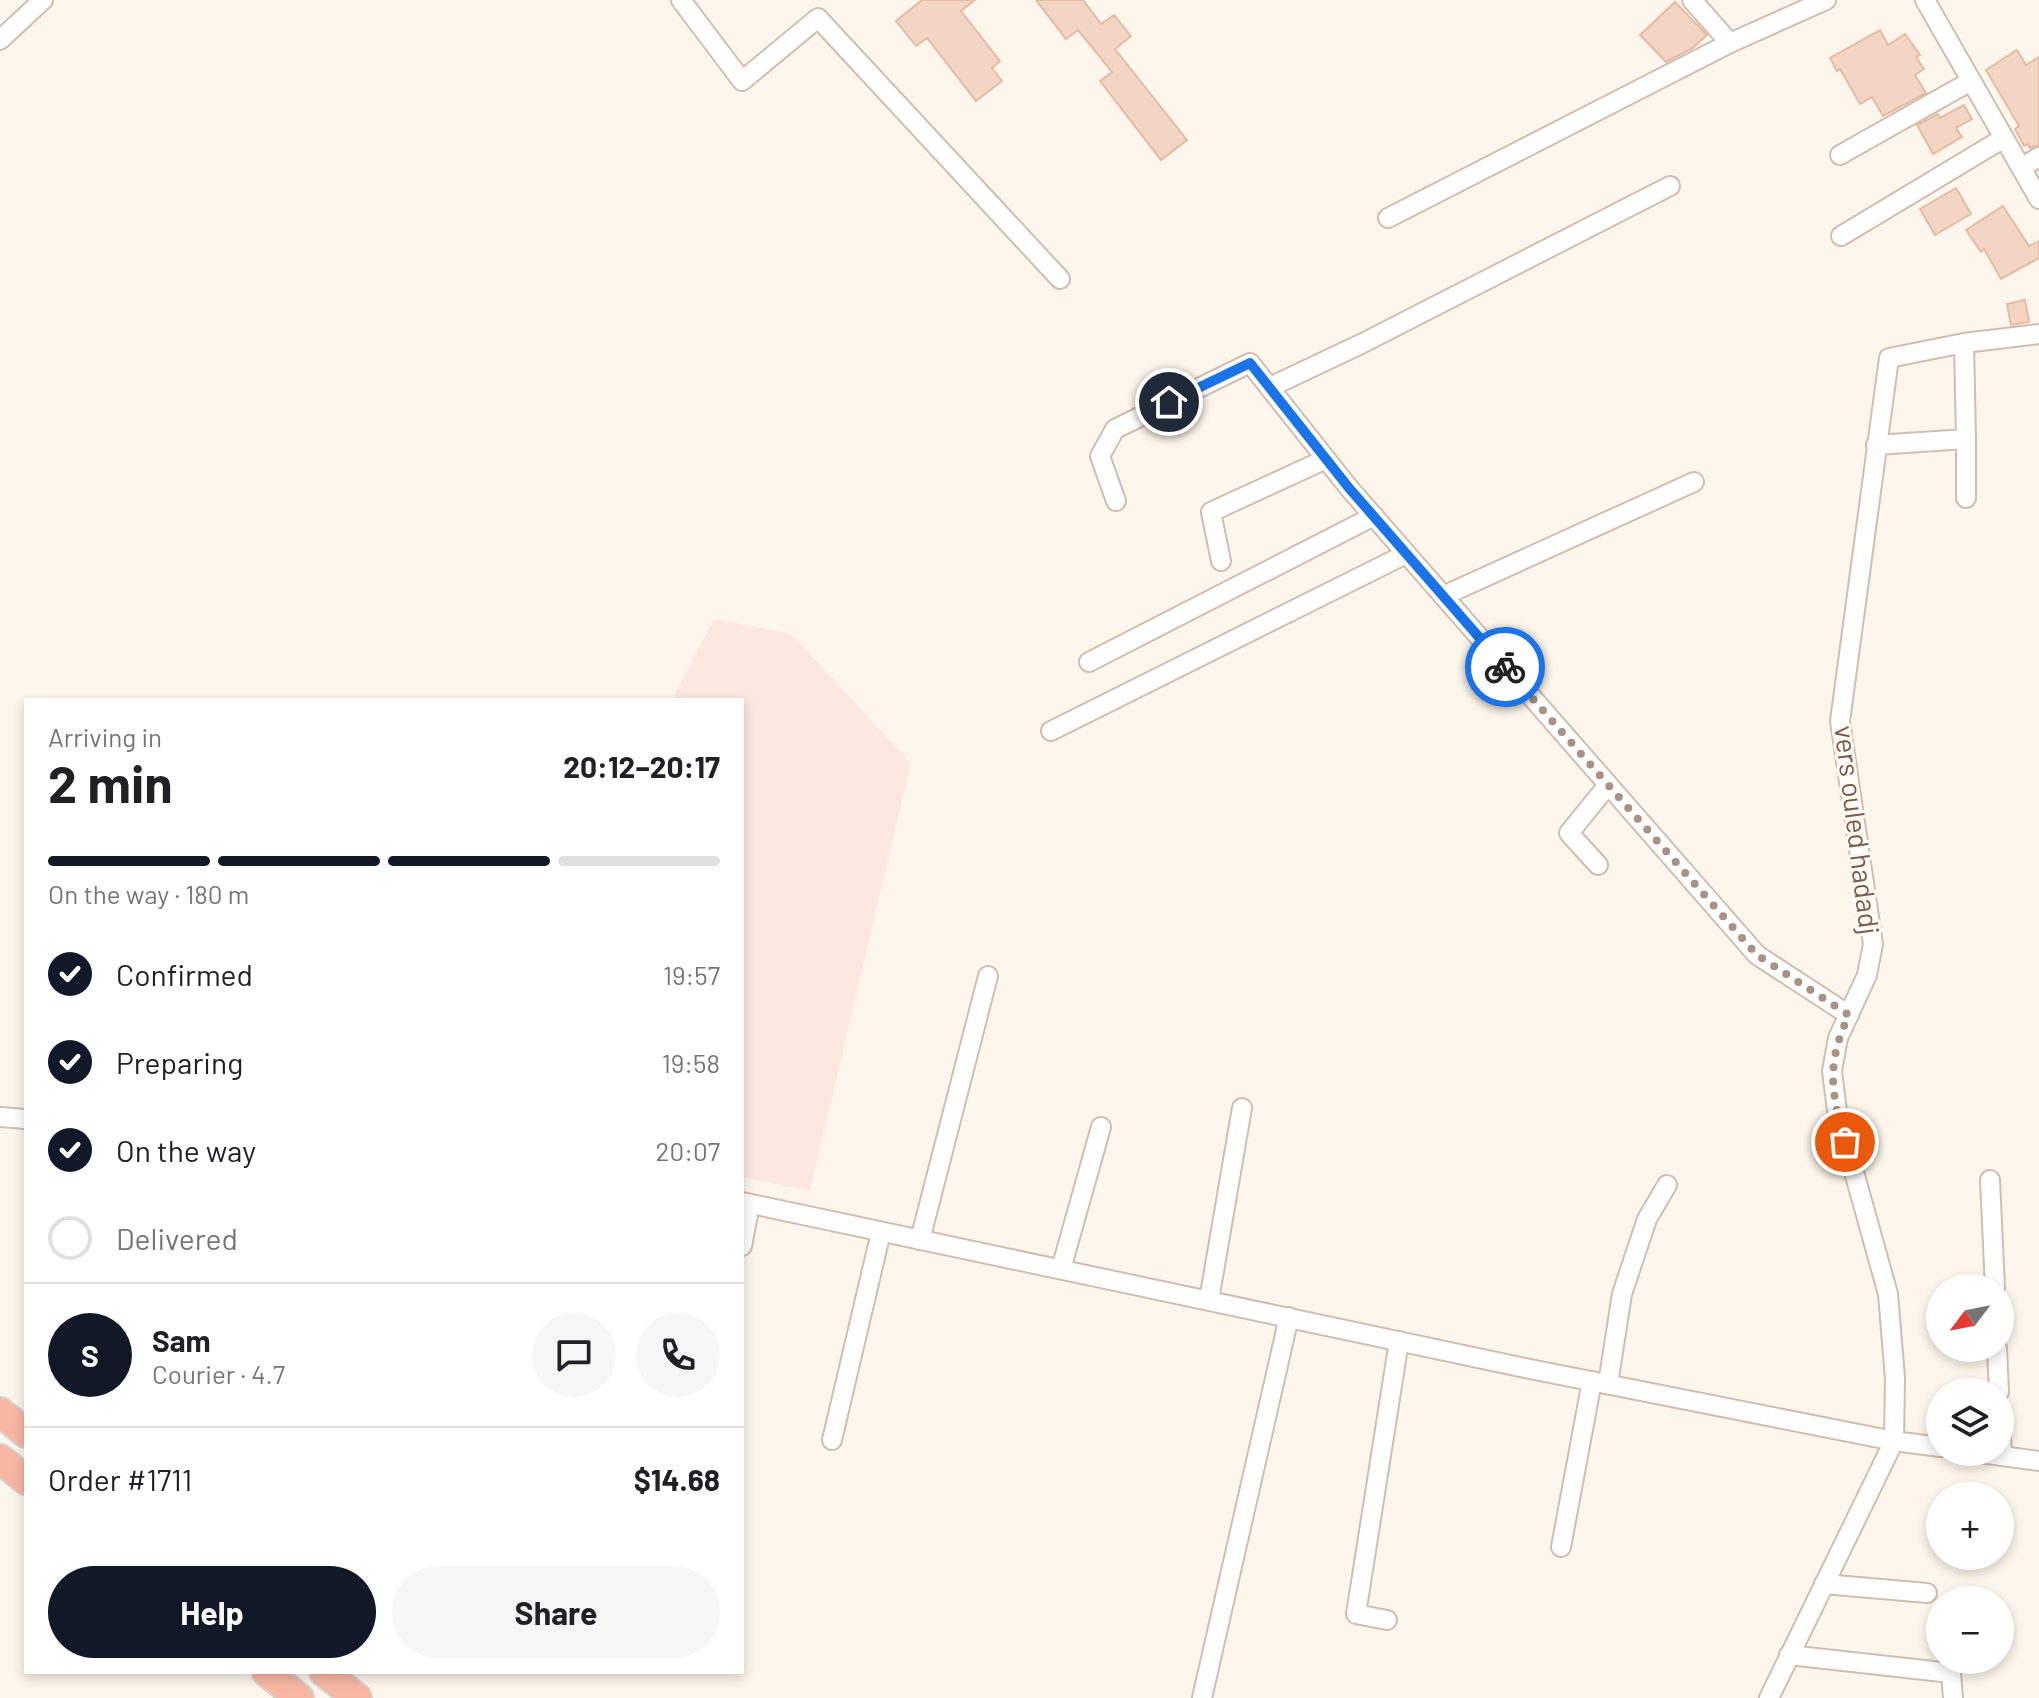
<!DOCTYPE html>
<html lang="en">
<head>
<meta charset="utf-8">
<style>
	body { margin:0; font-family:Barlow,sans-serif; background:#f6f6f6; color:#202124; height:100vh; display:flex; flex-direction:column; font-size:30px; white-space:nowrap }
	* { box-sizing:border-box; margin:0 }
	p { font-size:26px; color:#757577 }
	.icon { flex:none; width:44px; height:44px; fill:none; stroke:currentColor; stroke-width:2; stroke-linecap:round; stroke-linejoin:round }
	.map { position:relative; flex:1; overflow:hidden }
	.panel { position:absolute; left:24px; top:698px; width:720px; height:976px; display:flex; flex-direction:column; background:#fff; border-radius:0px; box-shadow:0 4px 12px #0003 }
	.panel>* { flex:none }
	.needle { width:52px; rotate:238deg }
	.buttons { position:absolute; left:1926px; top:1274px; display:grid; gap:16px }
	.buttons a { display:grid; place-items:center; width:88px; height:88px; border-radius:50%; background:#fff; box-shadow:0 4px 12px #0003; font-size:40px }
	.pin { position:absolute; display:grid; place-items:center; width:68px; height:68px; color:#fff; margin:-34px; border:4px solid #fff; border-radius:50%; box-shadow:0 2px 8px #0007 }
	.courier { position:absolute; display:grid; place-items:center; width:80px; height:80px; margin:-40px; border:6px solid #1a73e8; border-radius:50%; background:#fff; color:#222; box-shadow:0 2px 10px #0007 }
	.headline em { font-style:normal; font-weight:700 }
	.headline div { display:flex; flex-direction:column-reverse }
	.headline { display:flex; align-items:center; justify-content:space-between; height:136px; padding:0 24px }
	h1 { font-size:52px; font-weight:700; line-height:60px }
	.bar { display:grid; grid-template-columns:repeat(4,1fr); gap:12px 8px; align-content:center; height:96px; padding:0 24px }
	.bar i { height:10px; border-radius:6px; background:#e0e0e0 }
	.bar .on { background:#111827 }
	.bar p { grid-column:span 4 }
	.line { display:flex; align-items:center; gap:20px; padding:0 24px; border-top:2px solid #e0e0e0 }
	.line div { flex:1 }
	.round { display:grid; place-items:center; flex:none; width:84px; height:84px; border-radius:42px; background:#f6f6f6 }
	ol { padding:0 24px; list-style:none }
	li { display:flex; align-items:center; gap:24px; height:88px }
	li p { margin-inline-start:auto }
	li .icon { padding:8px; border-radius:50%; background:#111827; color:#fff; stroke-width:4 }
	li:last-child { color:#757577 }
	li i { width:44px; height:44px; border:4px solid #e0e0e0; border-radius:50% }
	.button { display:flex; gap:16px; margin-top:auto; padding:16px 24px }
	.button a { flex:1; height:92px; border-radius:48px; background:#111827; color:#fff; font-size:32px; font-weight:700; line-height:92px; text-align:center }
	.button a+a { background:#f6f6f6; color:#202124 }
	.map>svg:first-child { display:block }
</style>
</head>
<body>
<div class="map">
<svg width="2039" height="1698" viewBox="0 0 2039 1698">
	<rect width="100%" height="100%" fill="#fdf6ec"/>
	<!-- commercial -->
	<polygon fill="#fde8e0" points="714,619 791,634 911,763 810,1191 742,1177 742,700 672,700"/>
	<!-- building -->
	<g fill="#f3d5c3" stroke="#e6bba3" stroke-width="2">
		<polygon points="922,0 975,0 961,11 1000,61 992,68 1002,81 976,101 927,38 916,46 896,21"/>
		<polygon points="1036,0 1083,0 1101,24 1114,15 1131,36 1115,49 1187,140 1161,160 1100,81 1112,72 1078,30 1066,39"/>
		<polygon points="1675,2 1707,35 1693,48 1666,62 1640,35"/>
		<polygon points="1880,30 1888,45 1905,34 1920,55 1916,57 1924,69 1915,75 1926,93 1883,116 1872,97 1860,104 1840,69 1837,71 1830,58"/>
		<polygon points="2017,50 2026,65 2039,57 2039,145 2030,148 2028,144 2024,146 2015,129 2019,126 1986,70"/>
		<polygon points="1964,105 1972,119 1956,128 1962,137 1933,154 1917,125 1938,114 1940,118"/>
		<polygon points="1956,188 1971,214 1935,235 1920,209"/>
		<polygon points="2003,206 2029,246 2039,241 2039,258 2001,279 1984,249 1981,252 1966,230"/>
		<polygon points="2025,300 2029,322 2011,325 2007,304"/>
	</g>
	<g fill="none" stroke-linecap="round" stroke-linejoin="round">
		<defs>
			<g id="minor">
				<polyline points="681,0 742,81 818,18 1060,279"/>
				<polyline points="1692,0 1730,43"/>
				<polyline points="1925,0 2039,199"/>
				<polyline points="0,40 43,0"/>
				<polyline points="1840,155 1971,81"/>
				<polyline points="2021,168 2039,157"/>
				<polyline points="1388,218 1730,43 1826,0"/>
				<polyline points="1841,236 2004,138"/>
				<polyline points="1270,387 1361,344 1670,186"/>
				<polyline points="1966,439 1966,498"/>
				<polyline points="1876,445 1966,439 1964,343"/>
				<polyline points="1116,501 1100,456 1115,429 1250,363 1349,488 1757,955 1849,1015"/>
				<polyline points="1221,561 1211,512 1326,459"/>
				<polyline points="1443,596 1694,482"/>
				<polyline points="1089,662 1374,516"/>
				<polyline points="1051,731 1406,554"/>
				<polyline points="1598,865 1569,833 1608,785"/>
				<polyline points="0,1117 26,1119"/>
				<polyline points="1990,1180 1995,1288"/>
				<polyline points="742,1202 1525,1368 1894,1441 1940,1447"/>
				<polyline points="920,1240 988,976"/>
				<polyline points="742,1246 750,1204"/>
				<polyline points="1061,1269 1101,1127"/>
				<polyline points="1209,1300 1242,1108"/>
				<polyline points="1997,1348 1999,1392"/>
				<polyline points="1608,1384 1622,1294 1647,1219 1667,1185"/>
				<polyline points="2000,1419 2002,1456"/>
				<polyline points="832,1440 881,1232"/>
				<polyline points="1973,1452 2039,1461"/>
				<polyline points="1561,1547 1592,1381"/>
				<polyline points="1824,1584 1927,1593"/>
				<polyline points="1387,1620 1356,1614 1399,1341"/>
				<polyline points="1789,1655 1951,1673 1953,1698"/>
				<polyline points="1202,1698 1289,1317"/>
				<polyline points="1769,1698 1894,1441 1895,1378 1888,1294 1837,1111 1832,1071 1838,1038 1867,975 1873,944 1840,721 1889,358 1964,343 2039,334"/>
			</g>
			<g id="highway">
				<polyline points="0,1412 26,1433"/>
				<polyline points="0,1459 26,1480"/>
				<polyline points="267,1672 299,1698"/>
				<polyline points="324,1672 357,1698"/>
			</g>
		</defs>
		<!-- minor casing -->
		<use href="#minor" stroke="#d1beb0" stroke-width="22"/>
		<!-- highway casing -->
		<use href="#highway" stroke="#dad1cd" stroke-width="32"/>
		<!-- minor -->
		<use href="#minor" stroke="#fff" stroke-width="18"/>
		<!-- highway -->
		<use href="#highway" stroke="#f7b7a3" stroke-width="28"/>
	</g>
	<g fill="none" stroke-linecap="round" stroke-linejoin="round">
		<!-- done -->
		<path stroke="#a89285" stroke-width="8" stroke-dasharray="0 14.4" d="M1505 667 1757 955 1849 1015C1826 1063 1831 1092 1845 1142"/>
		<!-- route -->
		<polyline stroke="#1a73e8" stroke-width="10" points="1169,402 1250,363 1349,488 1505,667"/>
	</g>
	<g text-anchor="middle" stroke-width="6" stroke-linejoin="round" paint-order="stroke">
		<!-- street labels -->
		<g font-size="28" fill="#7a5c4d" stroke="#fffaf3">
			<text transform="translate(1857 830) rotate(83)" y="10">vers ouled hadadj</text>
		</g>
	</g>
</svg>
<div class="buttons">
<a><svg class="needle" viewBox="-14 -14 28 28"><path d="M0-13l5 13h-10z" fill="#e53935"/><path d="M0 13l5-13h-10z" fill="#757577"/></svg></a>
<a><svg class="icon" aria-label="layers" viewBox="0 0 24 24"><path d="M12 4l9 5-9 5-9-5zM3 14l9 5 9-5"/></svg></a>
<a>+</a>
<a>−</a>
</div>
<div class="pin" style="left:1845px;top:1142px;background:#ea580c"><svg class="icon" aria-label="bag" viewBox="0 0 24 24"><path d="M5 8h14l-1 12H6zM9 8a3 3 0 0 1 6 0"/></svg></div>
<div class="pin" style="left:1169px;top:402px;background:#1f2937"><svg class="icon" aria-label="home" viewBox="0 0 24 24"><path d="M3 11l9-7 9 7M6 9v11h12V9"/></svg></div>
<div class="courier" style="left:1505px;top:667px"><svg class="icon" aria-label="bike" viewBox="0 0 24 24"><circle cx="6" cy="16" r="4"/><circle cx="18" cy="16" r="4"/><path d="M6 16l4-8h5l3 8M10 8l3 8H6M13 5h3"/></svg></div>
<section class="panel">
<div class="headline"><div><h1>2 min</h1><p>Arriving in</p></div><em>20:12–20:17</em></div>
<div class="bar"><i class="on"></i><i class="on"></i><i class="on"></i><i></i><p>On the way · 180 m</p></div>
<ol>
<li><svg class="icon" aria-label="check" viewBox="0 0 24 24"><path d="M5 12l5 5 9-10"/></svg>Confirmed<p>19:57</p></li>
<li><svg class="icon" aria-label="check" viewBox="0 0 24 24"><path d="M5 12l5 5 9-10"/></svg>Preparing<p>19:58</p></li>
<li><svg class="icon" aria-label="check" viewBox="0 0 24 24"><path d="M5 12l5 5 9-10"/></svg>On the way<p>20:07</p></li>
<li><i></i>Delivered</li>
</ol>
<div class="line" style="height:144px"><b class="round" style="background:#111827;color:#fff">S</b><div><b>Sam</b><p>Courier · 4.7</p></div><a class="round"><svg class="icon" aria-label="chat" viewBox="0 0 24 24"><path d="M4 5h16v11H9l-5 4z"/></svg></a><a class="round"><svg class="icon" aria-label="phone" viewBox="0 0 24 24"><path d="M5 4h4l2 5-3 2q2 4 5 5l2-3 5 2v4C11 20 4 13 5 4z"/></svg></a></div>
<div class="line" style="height:104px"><div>Order #1711</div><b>$14.68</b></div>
<div class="button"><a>Help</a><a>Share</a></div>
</section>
</div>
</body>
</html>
